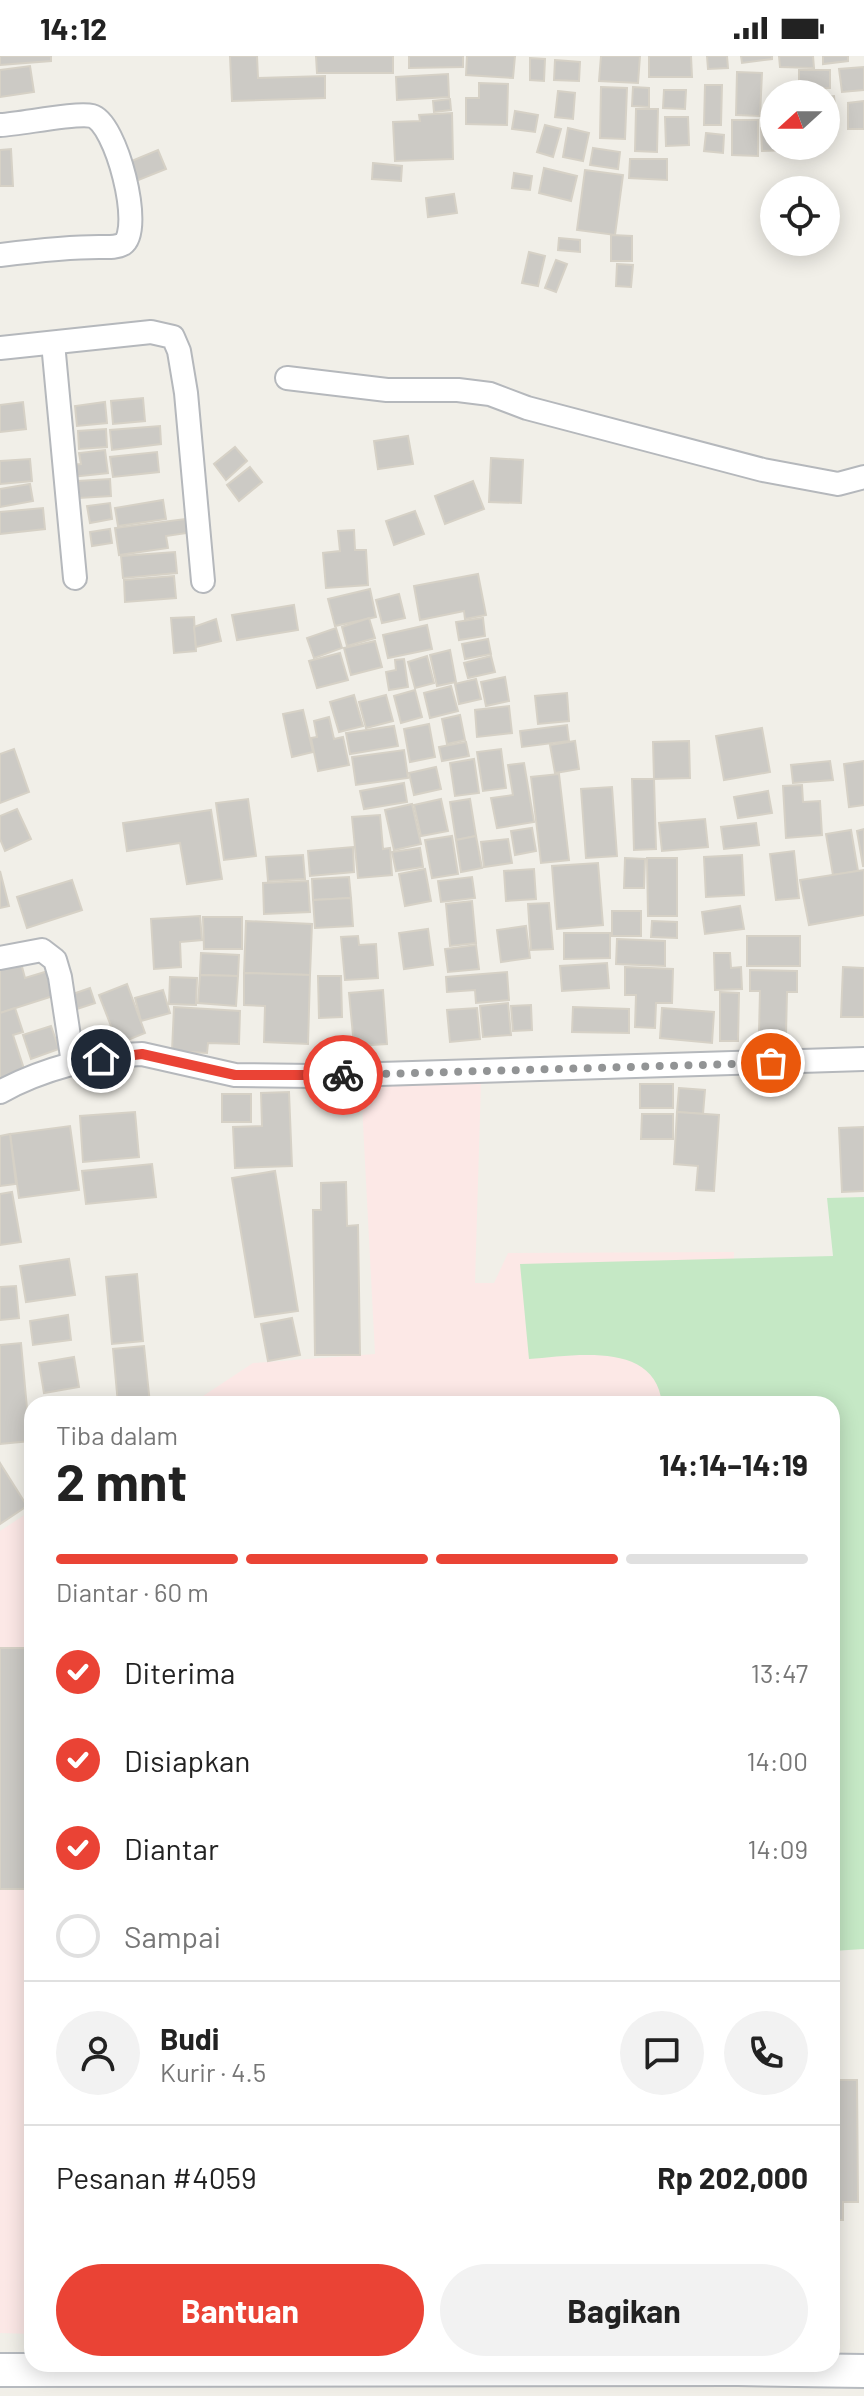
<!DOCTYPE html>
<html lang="id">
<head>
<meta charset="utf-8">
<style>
	body { margin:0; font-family:Barlow,sans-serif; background:#f2f2f2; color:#222; height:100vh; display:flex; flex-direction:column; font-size:30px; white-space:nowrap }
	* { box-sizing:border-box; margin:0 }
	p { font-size:26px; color:#767676 }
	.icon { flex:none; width:44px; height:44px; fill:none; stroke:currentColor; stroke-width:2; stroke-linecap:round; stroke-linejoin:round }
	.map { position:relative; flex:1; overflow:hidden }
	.side { position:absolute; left:24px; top:1340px; width:816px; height:976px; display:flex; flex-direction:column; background:#fff; border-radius:24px; box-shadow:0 4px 20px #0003 }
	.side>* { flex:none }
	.needle { width:52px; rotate:249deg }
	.tools { position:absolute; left:760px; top:24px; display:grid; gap:16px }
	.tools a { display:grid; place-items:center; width:80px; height:80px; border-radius:50%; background:#fff; box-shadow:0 4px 20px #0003; font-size:40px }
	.pin { position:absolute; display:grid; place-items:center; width:68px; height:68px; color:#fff; margin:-34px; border:4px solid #fff; border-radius:50%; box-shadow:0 2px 8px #0007 }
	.courier { position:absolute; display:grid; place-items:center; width:80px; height:80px; margin:-40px; border:6px solid #ea4335; border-radius:50%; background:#fff; color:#222; box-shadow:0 2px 10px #0007 }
	.overview em { font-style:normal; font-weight:700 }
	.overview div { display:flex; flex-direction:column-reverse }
	.overview { display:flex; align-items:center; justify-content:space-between; height:136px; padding:0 32px }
	h1 { font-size:52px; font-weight:700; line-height:60px }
	.bar { display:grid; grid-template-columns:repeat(4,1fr); gap:12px 8px; align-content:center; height:96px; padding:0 32px }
	.bar i { height:10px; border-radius:6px; background:#e0e0e0 }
	.bar .active { background:#ea4335 }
	.bar p { grid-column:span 4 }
	.line { display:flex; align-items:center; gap:20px; padding:0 32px; border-top:2px solid #e0e0e0 }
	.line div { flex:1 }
	.round { display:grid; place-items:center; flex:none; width:84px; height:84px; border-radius:42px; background:#f2f2f2 }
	ol { padding:0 32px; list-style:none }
	li { display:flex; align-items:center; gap:24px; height:88px }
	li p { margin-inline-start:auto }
	li .icon { padding:8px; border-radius:50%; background:#ea4335; color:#fff; stroke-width:4 }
	li:last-child { color:#767676 }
	li i { width:44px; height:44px; border:4px solid #e0e0e0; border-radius:50% }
	.action { display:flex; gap:16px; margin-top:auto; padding:16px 32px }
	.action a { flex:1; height:92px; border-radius:48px; background:#ea4335; color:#fff; font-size:32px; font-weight:700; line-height:92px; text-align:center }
	.action a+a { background:#f2f2f2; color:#222 }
	.status { display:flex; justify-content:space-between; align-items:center; height:56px; padding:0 40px; background:#fff; direction:ltr }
	.status svg { height:22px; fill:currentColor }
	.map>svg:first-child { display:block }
</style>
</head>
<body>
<div class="status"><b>14:12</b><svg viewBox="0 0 49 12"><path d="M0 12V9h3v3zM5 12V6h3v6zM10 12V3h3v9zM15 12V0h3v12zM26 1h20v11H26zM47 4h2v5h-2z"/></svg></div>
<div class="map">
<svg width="864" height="2340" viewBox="0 0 864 2340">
	<rect width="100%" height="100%" fill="#f1efe8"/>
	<!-- medical -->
	<g fill="#fce8e6">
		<polygon points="481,1025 475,1227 494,1227 508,1197 734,1196 731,1348 191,1348 253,1307 375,1298 361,1029"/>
		<polygon points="32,1454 32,2278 0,2277 0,1475"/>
	</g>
	<!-- green -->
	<path fill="#c5e8c5" d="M864 1141V1893L832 1895V1348H662C656 1284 573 1300 529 1303L520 1208 833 1200 827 1142Z"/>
	<!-- building -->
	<g fill="#cccac5" stroke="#d6d1c6" stroke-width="2">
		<polygon points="0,0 51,0 51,5 0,9"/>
		<polygon points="230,0 257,0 258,22 325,20 325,42 232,45"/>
		<polygon points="316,0 393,0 393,17 317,17"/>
		<polygon points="409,0 463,0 463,11 409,12"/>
		<polygon points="467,0 515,0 513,22 466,19"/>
		<polygon points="601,0 640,0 638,27 599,25"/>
		<polygon points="649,0 691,0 692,21 649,21"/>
		<polygon points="707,0 727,0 728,12 708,13"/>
		<polygon points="741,0 772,0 772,3 742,7"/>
		<polygon points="779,0 813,0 814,12 780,11"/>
		<polygon points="823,0 848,0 848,5 823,8"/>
		<polygon points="530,2 545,3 544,25 530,24"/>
		<polygon points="555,4 580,6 579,25 554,24"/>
		<polygon points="30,10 34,36 0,41 0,14"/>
		<polygon points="864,11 864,34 842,36 839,13"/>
		<polygon points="799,14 830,14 830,32 799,33"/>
		<polygon points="737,16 762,17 760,60 736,59"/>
		<polygon points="448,18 449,41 397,44 396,21"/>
		<polygon points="479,27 508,28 507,69 466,68 466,42 479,42"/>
		<polygon points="705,29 722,29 721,69 704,69"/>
		<polygon points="601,31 627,32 625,83 600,82"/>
		<polygon points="633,31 649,32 649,51 632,50"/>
		<polygon points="664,34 686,34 685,53 663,52"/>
		<polygon points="558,35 575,37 573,63 555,61"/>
		<polygon points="834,40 836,58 826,58 826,41"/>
		<polygon points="450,43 451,54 434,56 433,45"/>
		<polygon points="864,45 864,73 848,73 848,47"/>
		<polygon points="636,53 658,53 657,96 635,95"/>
		<polygon points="515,55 538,59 535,76 512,73"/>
		<polygon points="452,57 453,103 395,105 393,66 420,65 419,59"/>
		<polygon points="665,61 688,61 689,89 666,90"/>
		<polygon points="732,64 758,64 758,100 732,99"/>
		<polygon points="545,69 561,73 553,101 537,96"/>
		<polygon points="568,72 589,77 583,105 563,101"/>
		<polygon points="761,72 774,72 774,90 816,90 816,93 762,95"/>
		<polygon points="706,77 724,79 723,97 704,95"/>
		<polygon points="593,92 620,96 618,113 590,109"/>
		<polygon points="11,93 13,130 0,130 0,94"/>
		<polygon points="158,94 166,113 136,125 129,106"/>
		<polygon points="630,103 667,103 667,124 629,122"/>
		<polygon points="373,107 402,110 401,125 372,123"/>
		<polygon points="544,112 577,120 571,145 539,137"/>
		<polygon points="585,114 623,119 615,179 577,174"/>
		<polygon points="514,117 532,120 530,134 512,132"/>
		<polygon points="454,138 457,157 428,161 426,142"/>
		<polygon points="611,179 632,180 632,205 611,205"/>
		<polygon points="559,182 580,184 580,196 558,194"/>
		<polygon points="529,196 545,200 538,230 522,227"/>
		<polygon points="556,204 567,208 556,236 545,232"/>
		<polygon points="617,208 633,209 631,231 616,230"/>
		<polygon points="143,342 145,365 113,368 111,345"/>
		<polygon points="23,346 26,373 0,376 0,349"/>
		<polygon points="105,346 107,367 77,370 75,350"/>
		<polygon points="160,370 161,388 112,394 110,374"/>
		<polygon points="106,373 107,391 79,393 78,375"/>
		<polygon points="408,380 413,408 378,413 374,385"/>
		<polygon points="235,391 247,405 226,424 214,408"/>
		<polygon points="105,394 108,417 72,421 71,409 81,408 79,397"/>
		<polygon points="157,396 159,416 113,421 110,401"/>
		<polygon points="491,402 523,404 521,447 489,446"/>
		<polygon points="30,403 32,425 0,428 0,405"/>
		<polygon points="250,411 262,426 239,445 227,429"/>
		<polygon points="110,423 111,440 79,442 78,425"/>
		<polygon points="473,425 484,453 445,468 435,440"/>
		<polygon points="30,428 33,445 0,451 0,433"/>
		<polygon points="163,444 166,463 118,470 115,452"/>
		<polygon points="110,447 112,463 90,467 87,450"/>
		<polygon points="43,452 45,473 0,478 0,456"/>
		<polygon points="415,455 424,478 394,489 386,465"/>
		<polygon points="185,463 187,477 166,480 168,492 119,499 115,472"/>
		<polygon points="110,473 112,487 92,490 90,476"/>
		<polygon points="354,474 355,494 366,494 368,529 326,532 323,497 340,495 338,475"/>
		<polygon points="175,496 177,517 123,522 121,500"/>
		<polygon points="478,518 486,559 465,563 464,555 420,564 414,530"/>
		<polygon points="174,520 176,542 125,546 124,524"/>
		<polygon points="370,533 376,561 335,570 328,543"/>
		<polygon points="399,538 405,562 382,567 376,544"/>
		<polygon points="294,549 298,574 237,584 232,559"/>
		<polygon points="194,561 196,595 174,597 171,562"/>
		<polygon points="369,562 375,582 347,590 342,571"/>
		<polygon points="483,562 485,580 459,584 456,566"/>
		<polygon points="216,563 221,585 196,591 194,571"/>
		<polygon points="427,569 432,593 388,602 383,579"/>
		<polygon points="336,572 342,592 314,602 307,582"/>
		<polygon points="488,583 491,598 465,603 462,588"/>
		<polygon points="375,585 382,611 351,619 344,592"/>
		<polygon points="450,594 456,626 437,630 430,599"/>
		<polygon points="340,597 348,624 317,632 309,605"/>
		<polygon points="427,600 434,627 415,632 408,606"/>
		<polygon points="491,600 495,616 468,622 464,607"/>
		<polygon points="404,603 408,631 389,634 386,616 396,614 395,604"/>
		<polygon points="505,621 509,645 486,650 481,626"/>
		<polygon points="476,623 481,643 459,648 455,628"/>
		<polygon points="451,630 458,655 430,662 424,637"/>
		<polygon points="415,634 422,661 401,667 394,640"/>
		<polygon points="567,637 569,665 538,668 535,640"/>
		<polygon points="354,639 363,670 339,676 330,646"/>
		<polygon points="386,639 393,665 366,672 359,646"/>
		<polygon points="509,650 512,677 477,681 475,654"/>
		<polygon points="303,654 313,696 292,701 283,658"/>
		<polygon points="460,659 465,684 447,688 442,663"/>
		<polygon points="329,661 334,683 343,681 349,709 318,715 311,682 317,681 314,665"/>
		<polygon points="429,668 435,701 410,706 404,673"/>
		<polygon points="567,669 569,685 522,691 520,675"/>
		<polygon points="394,670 398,690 350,698 346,677"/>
		<polygon points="762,672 770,716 724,724 716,680"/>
		<polygon points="575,685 579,713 555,717 550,689"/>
		<polygon points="689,685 690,722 654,723 653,686"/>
		<polygon points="466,686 469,700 442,705 439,691"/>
		<polygon points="14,693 29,736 0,747 0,698"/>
		<polygon points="501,693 506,732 483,735 477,696"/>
		<polygon points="404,694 408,722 356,729 352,701"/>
		<polygon points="474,703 479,737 455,740 450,707"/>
		<polygon points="830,705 833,724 793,727 791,709"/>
		<polygon points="864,705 864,749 849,751 844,708"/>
		<polygon points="524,707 534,766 497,772 491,742 513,739 508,709"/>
		<polygon points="436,711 441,733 414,739 409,717"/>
		<polygon points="559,718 569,804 541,807 531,721"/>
		<polygon points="632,723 654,723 656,793 634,794"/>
		<polygon points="404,727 407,746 364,753 360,735"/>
		<polygon points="802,729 803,746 820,745 822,779 786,782 783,730"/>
		<polygon points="612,731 617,800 586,802 581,733"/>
		<polygon points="768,735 772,757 738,762 734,741"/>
		<polygon points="248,743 256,800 224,804 216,747"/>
		<polygon points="441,743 448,775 421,780 414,749"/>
		<polygon points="470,743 476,780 456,784 450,746"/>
		<polygon points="412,748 421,788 394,794 385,754"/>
		<polygon points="17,753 31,783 5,795 0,783 0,760"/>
		<polygon points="211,754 222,823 187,828 180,787 127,795 123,767"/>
		<polygon points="380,759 383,793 390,792 392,819 358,822 352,761"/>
		<polygon points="705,763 708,791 662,795 659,767"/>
		<polygon points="756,767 759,789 724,793 721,771"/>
		<polygon points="532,772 536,795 515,799 511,775"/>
		<polygon points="864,773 864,810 863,810 857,775"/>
		<polygon points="851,774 858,815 833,819 826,778"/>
		<polygon points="452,780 458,818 432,822 425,784"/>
		<polygon points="476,780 482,812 461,816 456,784"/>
		<polygon points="508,783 512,807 484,811 481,786"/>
		<polygon points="353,791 354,816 310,820 308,795"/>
		<polygon points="420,792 423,811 396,815 392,796"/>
		<polygon points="794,795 799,842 776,844 770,798"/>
		<polygon points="303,799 305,823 268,825 266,801"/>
		<polygon points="742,799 744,839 706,841 704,801"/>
		<polygon points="625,802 645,803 644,832 624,832"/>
		<polygon points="647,802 677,802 677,860 648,860"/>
		<polygon points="598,807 603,869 557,873 552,810"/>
		<polygon points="425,813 431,845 405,850 399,818"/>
		<polygon points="534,813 536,843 506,845 504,815"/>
		<polygon points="864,814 864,859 809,869 800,824"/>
		<polygon points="0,815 9,850 0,852"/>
		<polygon points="349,821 351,842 313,844 312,823"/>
		<polygon points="472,821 475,842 441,846 438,825"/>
		<polygon points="72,824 82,854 27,872 17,841"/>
		<polygon points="308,825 310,856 264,858 263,827"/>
		<polygon points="351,842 353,870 315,872 313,844"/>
		<polygon points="472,845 476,887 450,890 446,848"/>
		<polygon points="549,847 553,893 531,894 528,848"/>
		<polygon points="740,850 744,873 705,878 702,856"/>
		<rect x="612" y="855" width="29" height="25"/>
		<polygon points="200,860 202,884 180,886 181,911 154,913 151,863"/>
		<polygon points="203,861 242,861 242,893 204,893"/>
		<polygon points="246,865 312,868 310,919 244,917"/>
		<polygon points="652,865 677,866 677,882 651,881"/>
		<polygon points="526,870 530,902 501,906 497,874"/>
		<polygon points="428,873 433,909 404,913 399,877"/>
		<polygon points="564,877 610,877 610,902 564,903"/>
		<polygon points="358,880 359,889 376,888 378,922 345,924 341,881"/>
		<rect x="747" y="880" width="53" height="30"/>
		<polygon points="617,883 665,885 665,910 616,908"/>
		<polygon points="476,889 479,913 448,916 445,893"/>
		<polygon points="201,897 239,899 238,920 200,919"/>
		<polygon points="714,897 730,897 731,912 741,911 742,933 715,934"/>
		<polygon points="0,905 21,907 25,922 48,915 56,939 0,957"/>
		<polygon points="607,907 609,932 562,935 560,910"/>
		<polygon points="625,911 673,913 672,947 656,947 655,972 635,971 636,939 625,939"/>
		<polygon points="843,911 864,912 864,961 841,961"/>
		<polygon points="750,914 797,915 797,936 787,936 786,978 759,977 760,935 750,935"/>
		<polygon points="507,916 509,944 476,947 475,934 447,936 446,921"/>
		<polygon points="244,917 310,919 308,988 264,986 265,950 244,949"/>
		<polygon points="200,919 238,920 236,950 198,947"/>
		<polygon points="318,920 341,920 342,961 319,962"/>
		<polygon points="170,921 197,922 196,949 169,948"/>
		<polygon points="127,928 145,977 118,988 99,939"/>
		<polygon points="90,932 95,947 74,954 70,939"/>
		<polygon points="163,934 170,957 141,965 135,942"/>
		<polygon points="383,934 387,988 354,990 349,937"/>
		<polygon points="720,936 739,937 738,985 720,985"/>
		<polygon points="508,947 511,979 483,981 480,950"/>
		<polygon points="531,949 532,974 513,975 511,950"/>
		<polygon points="174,951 240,955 239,988 208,987 207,997 172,995"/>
		<polygon points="573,951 629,953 629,977 572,976"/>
		<polygon points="15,952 23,976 13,979 27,1022 0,1030 0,957"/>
		<polygon points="477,952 480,983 450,986 447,954"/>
		<polygon points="662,952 714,956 712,987 660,982"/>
		<polygon points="51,970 59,993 31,1003 23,979"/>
		<rect x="640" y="1028" width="33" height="24"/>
		<polygon points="679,1032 705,1034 703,1058 677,1056"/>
		<polygon points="289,1036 292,1110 235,1112 233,1071 262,1070 261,1037"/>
		<rect x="222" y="1038" width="29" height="28"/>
		<polygon points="135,1056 139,1101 83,1106 80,1060"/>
		<polygon points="677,1056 719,1059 714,1135 696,1134 698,1110 674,1108"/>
		<polygon points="642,1058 673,1058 673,1083 641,1083"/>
		<polygon points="70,1070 79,1134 19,1142 10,1078"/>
		<polygon points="864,1071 864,1135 842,1136 839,1072"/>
		<polygon points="10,1078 16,1128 0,1130 0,1080"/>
		<polygon points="152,1108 156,1141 86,1148 82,1115"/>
		<polygon points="275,1115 298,1255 255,1261 232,1122"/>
		<polygon points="346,1126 347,1170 358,1169 360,1299 315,1299 313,1154 321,1154 321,1127"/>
		<polygon points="12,1136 21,1186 0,1189 0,1138"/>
		<polygon points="69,1203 75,1239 26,1246 20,1210"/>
		<polygon points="137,1218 143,1285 112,1288 106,1221"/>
		<polygon points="16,1230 19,1262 0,1264 0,1231"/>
		<polygon points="68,1259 71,1284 33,1289 30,1265"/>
		<polygon points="292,1262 300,1299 268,1305 261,1268"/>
		<polygon points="21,1287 30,1385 0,1388 0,1289"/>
		<polygon points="144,1290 150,1348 118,1348 113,1293"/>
		<polygon points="74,1301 79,1331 44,1337 39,1307"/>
		<polygon points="0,1407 27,1450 0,1468"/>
		<rect x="0" y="1592" width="32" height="241"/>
		<polygon points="832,2024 857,2024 858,2146 843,2146 843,2164 832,2164"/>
	</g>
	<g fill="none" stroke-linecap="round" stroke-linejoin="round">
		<defs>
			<g id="street">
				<path d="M0 69C21 68 77 56 92 60 116 66 144 174 123 188 116 192 107 191 99 191 66 191 33 195 0 199"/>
				<polyline points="53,287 75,522"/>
				<polyline points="0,292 151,276 173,281 179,295 186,337 203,525"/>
				<polyline points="287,322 387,334 458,334 490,338 527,352 763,414 838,428 864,421"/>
				<polyline points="0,902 42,894 55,904 60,921 73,1007"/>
				<path d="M0 1036C42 1013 94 999 142 998L235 1019 315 1020 864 1003"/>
			</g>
			<polyline id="secondary" points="0,2314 738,2313 864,2315"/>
		</defs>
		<!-- street casing -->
		<use href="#street" stroke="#b5b8bc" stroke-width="26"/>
		<!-- secondary casing -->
		<use href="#secondary" stroke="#b6babf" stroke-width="36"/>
		<!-- street -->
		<use href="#street" stroke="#fff" stroke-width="22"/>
		<!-- secondary -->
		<use href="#secondary" stroke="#fff" stroke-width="32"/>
	</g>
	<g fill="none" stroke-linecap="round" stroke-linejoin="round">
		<!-- done -->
		<polyline stroke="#929495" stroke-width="8" stroke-dasharray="0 14.4" points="343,1019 771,1007"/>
		<!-- route -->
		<polyline stroke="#ea4335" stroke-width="10" points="101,1003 142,998 235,1019 343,1019"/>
	</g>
</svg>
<div class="tools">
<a><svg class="needle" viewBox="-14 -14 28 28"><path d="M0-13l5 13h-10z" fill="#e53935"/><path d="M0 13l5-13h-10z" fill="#767676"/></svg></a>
<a><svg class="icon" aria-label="locate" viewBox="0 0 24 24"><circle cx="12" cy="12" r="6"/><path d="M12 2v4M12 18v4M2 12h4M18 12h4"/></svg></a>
</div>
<div class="pin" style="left:771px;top:1007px;background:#ea580c"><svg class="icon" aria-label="bag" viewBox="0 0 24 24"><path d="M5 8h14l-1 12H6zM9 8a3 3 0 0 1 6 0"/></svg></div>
<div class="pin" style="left:101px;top:1003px;background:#1f2937"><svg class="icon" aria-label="home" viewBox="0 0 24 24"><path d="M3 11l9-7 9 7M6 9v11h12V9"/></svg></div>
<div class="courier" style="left:343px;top:1019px"><svg class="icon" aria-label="bike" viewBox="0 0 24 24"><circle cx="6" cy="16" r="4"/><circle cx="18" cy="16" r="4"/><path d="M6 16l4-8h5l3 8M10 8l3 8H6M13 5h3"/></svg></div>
<section class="side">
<div class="overview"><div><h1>2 mnt</h1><p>Tiba dalam</p></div><em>14:14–14:19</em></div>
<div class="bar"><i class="active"></i><i class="active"></i><i class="active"></i><i></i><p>Diantar · 60 m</p></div>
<ol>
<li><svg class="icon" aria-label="check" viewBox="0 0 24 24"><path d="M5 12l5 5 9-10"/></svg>Diterima<p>13:47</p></li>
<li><svg class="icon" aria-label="check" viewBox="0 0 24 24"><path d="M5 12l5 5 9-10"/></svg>Disiapkan<p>14:00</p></li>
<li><svg class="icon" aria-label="check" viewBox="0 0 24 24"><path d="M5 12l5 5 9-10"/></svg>Diantar<p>14:09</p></li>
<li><i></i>Sampai</li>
</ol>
<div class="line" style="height:144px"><a class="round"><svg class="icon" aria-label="person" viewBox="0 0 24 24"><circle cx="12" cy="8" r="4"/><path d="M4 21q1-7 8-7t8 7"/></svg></a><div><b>Budi</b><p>Kurir · 4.5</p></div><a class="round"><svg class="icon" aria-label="chat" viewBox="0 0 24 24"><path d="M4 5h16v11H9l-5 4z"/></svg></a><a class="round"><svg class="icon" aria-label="phone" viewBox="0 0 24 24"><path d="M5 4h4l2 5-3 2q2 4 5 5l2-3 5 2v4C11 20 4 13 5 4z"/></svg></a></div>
<div class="line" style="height:104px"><div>Pesanan #4059</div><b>Rp 202,000</b></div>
<div class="action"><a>Bantuan</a><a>Bagikan</a></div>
</section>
</div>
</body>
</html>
